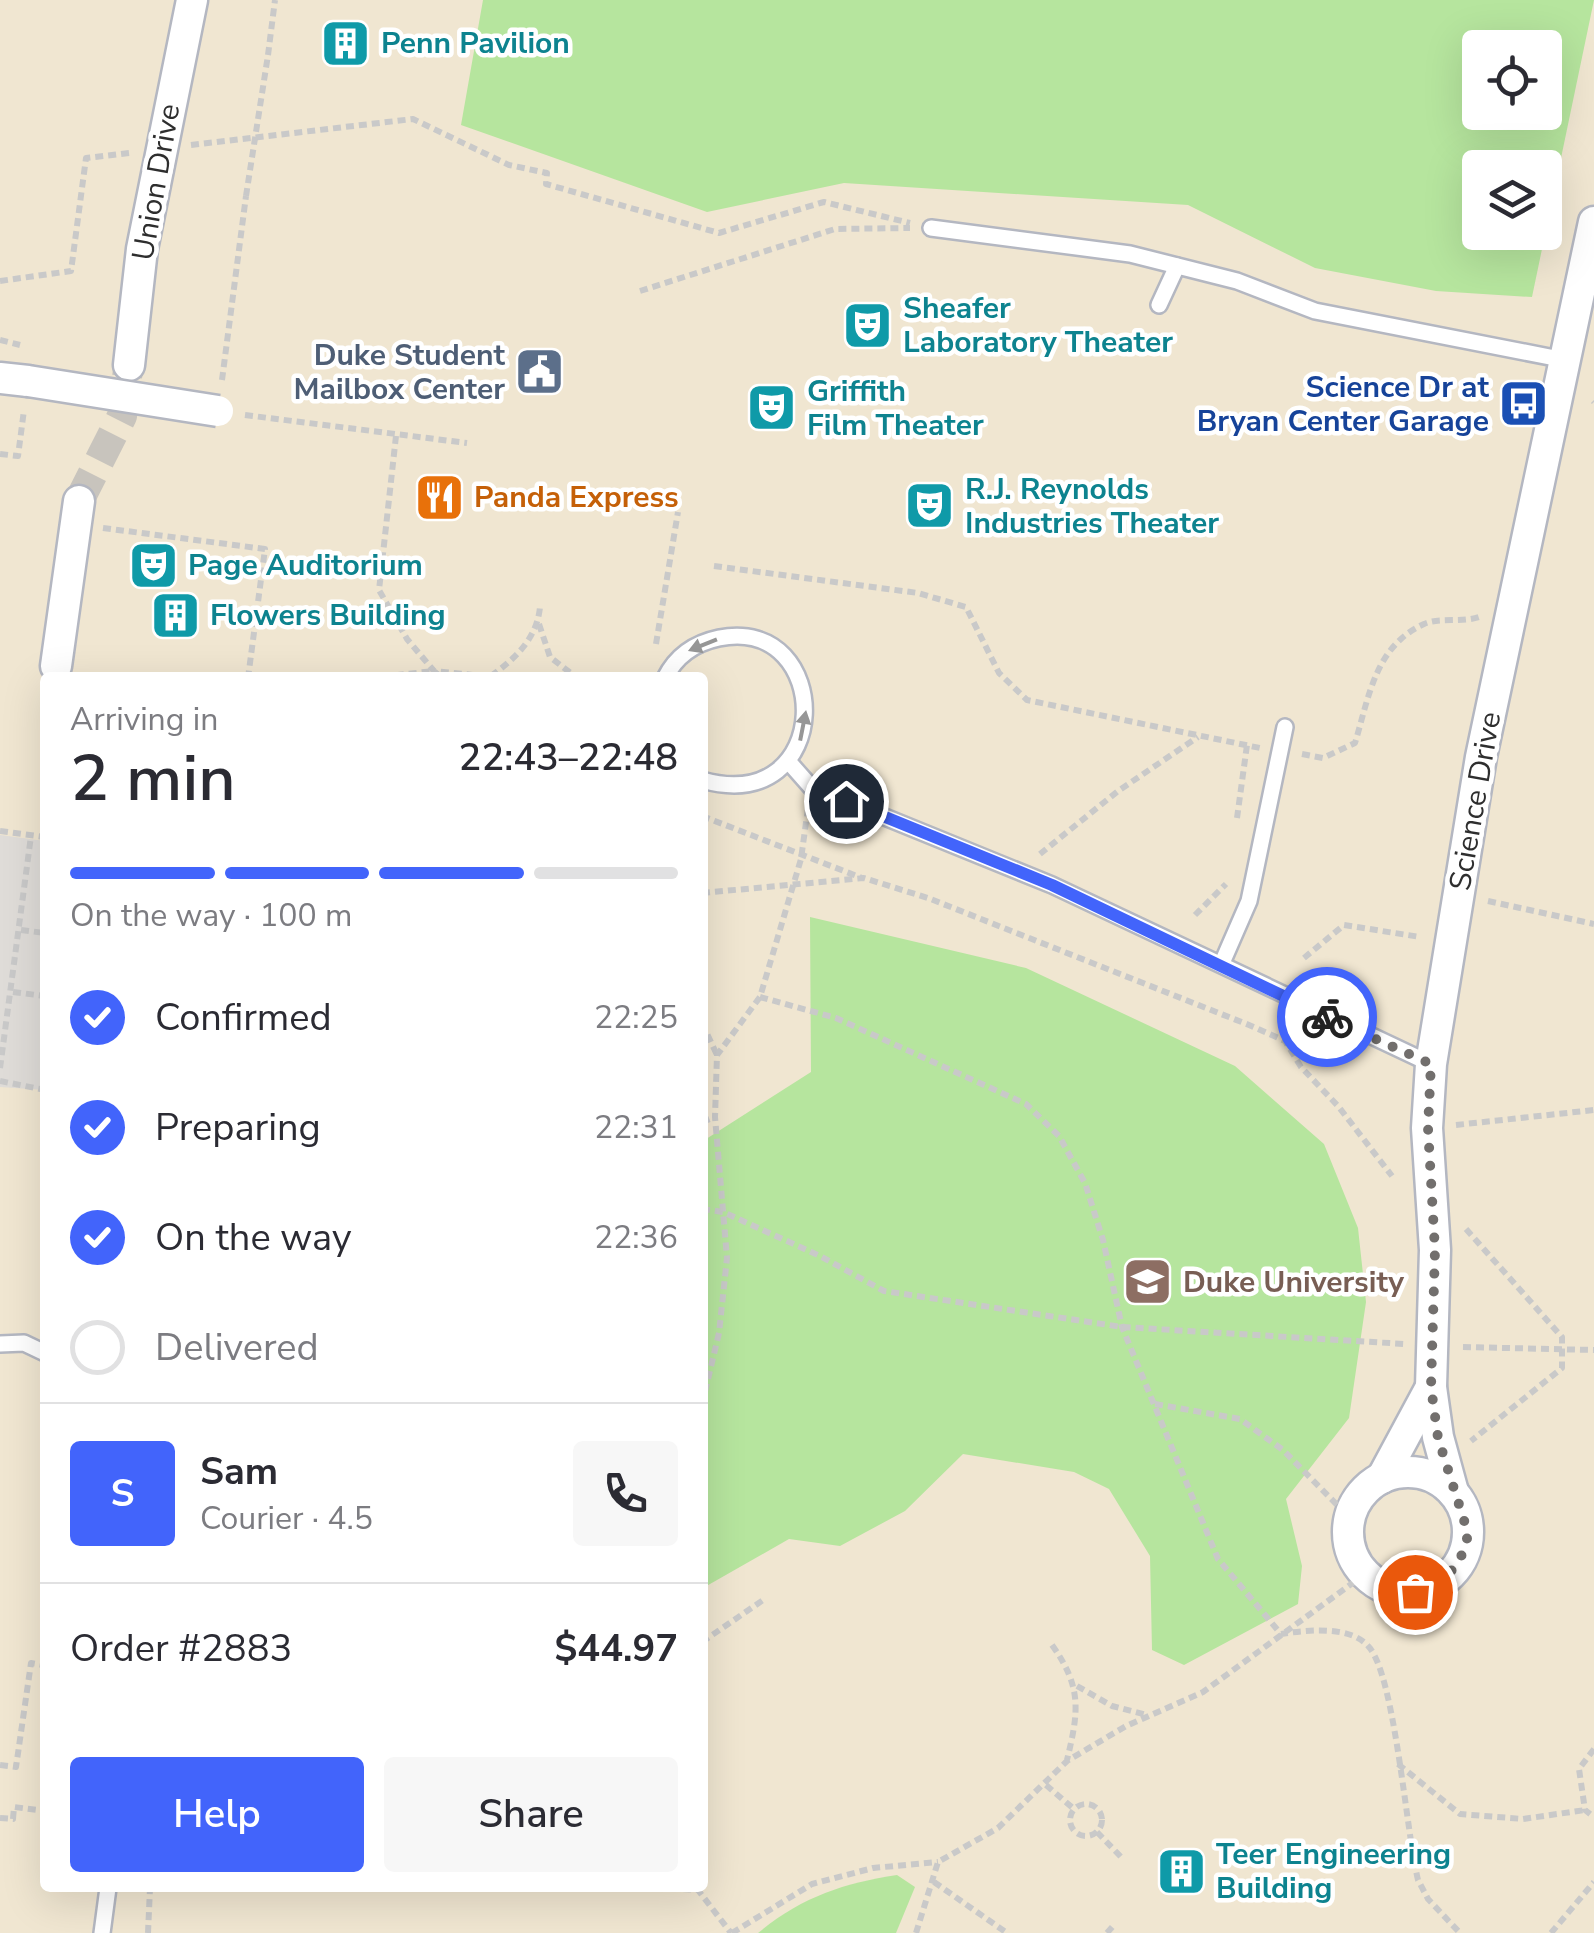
<!DOCTYPE html>
<html lang="en">
<head>
<meta charset="utf-8">
<style>
	body { margin:0; font-family:"Nunito Sans",sans-serif; background:#f7f7f7; color:#2b2b33; height:100vh; display:flex; flex-direction:column; font-size:38px; white-space:nowrap }
	* { box-sizing:border-box; margin:0 }
	p { font-size:32px; color:#7c7c81 }
	.icon { flex:none; width:55px; height:55px; fill:none; stroke:currentColor; stroke-width:2; stroke-linecap:round; stroke-linejoin:round }
	.map { position:relative; flex:1; overflow:hidden }
	.sheet { position:absolute; left:40px; top:672px; width:668px; height:1220px; display:flex; flex-direction:column; background:#fff; border-radius:10px; box-shadow:0 10px 40px #0002 }
	.sheet>* { flex:none }
	.controls { position:absolute; left:1462px; top:30px; display:grid; gap:20px }
	.controls a { display:grid; place-items:center; width:100px; height:100px; border-radius:10px; background:#fff; box-shadow:0 10px 40px #0002; font-size:50px }
	.pin { position:absolute; display:grid; place-items:center; width:85px; height:85px; color:#fff; margin:-42px; border:5px solid #fff; border-radius:50%; box-shadow:0 2px 10px #0007 }
	.courier { position:absolute; display:grid; place-items:center; width:100px; height:100px; margin:-50px; border:8px solid #4264fb; border-radius:50%; background:#fff; color:#222; box-shadow:0 2px 12px #0007 }
	.overview em { font-style:normal; font-weight:600 }
	.overview div { display:flex; flex-direction:column-reverse }
	.overview { display:flex; align-items:center; justify-content:space-between; height:170px; padding:0 30px }
	h1 { font-size:65px; font-weight:600; line-height:75px }
	.bar { display:grid; grid-template-columns:repeat(4,1fr); gap:15px 10px; align-content:center; height:120px; padding:0 30px }
	.bar i { height:12px; border-radius:8px; background:#e1e1e2 }
	.bar .active { background:#4264fb }
	.bar p { grid-column:span 4 }
	.line { display:flex; align-items:center; gap:25px; padding:0 30px; border-top:2px solid #e1e1e2 }
	.line div { flex:1 }
	.round { display:grid; place-items:center; flex:none; width:105px; height:105px; border-radius:10px; background:#f7f7f7 }
	ol { padding:0 30px; list-style:none }
	li { display:flex; align-items:center; gap:30px; height:110px }
	li p { margin-inline-start:auto }
	li .icon { padding:10px; border-radius:50%; background:#4264fb; color:#fff; stroke-width:4 }
	li:last-child { color:#7c7c81 }
	li i { width:55px; height:55px; border:5px solid #e1e1e2; border-radius:50% }
	.button { display:flex; gap:20px; margin-top:auto; padding:20px 30px }
	.button a { flex:1; height:115px; border-radius:10px; background:#4264fb; color:#fff; font-size:40px; font-weight:600; line-height:115px; text-align:center }
	.button a+a { background:#f7f7f7; color:#2b2b33 }
	.map>svg:first-child { display:block }
</style>
</head>
<body>
<div class="map">
<svg width="1594" height="1933" viewBox="0 0 1594 1933">
	<rect width="100%" height="100%" fill="#efe9e1"/>
	<!-- education -->
	<path fill="#f0e6d1" fill-rule="evenodd" d="M0 0H1594V1933H0ZM1480 48H1545V112H1480ZM1480 168H1545V232H1480ZM45 678H702V1888H45Z"/>
	<!-- green -->
	<g fill="#b6e59e" fill-rule="evenodd">
		<path d="M483 0H1594L1532 297 1436 291 1315 268 1188 205 844 183 707 212 461 125ZM1480 48H1545V112H1480ZM1480 168H1545V232H1480Z"/>
		<polygon points="810,917 1026,968 1235,1066 1324,1144 1358,1228 1366,1302 1349,1418 1286,1499 1302,1566 1298,1604 1184,1665 1152,1650 1150,1556 1109,1489 1074,1472 963,1454 905,1511 840,1546 789,1539 703,1588 703,1141 811,1072"/>
		<path d="M897 1875 915 1887 896 1933H758C800 1898 843 1883 897 1875Z"/>
	</g>
	<!-- plaza -->
	<polygon fill="#dfdcd8" points="0,835 45,841 45,1090 0,1087"/>
	<g fill="none" stroke-linecap="round" stroke-linejoin="round">
		<!-- street-tunnel -->
		<polyline stroke="#c8c4bd" stroke-width="30" stroke-dasharray="30 15" stroke-linecap="butt" points="79,501 122,416 128,370"/>
		<defs>
			<g id="lane">
				<polyline points="931,228 1130,254 1237,281 1315,311 1565,360"/>
				<polyline points="1159,305 1177,266"/>
				<path d="M665 678C676 656 695 643 719 638 835 615 836 818 702 780"/>
				<polyline points="788,761 811,787 1052,885 1431,1064"/>
				<polyline points="1222,963 1249,901 1285,727"/>
				<polyline points="0,1344 24,1343 45,1353"/>
				<polyline points="102,1933 108,1888"/>
			</g>
			<g id="street">
				<polyline points="129,365 142,249 192,0"/>
				<polyline points="0,378 28,381"/>
				<polyline points="56,666 79,501"/>
				<circle cx="1408" cy="1532" r="60"/>
				<polyline points="1382,1478 1431,1387"/>
				<polyline points="1453,1492 1438,1437 1431,1387 1435,1250 1427,1128 1431,1064 1481,757 1594,222"/>
			</g>
		</defs>
		<!-- lane casing -->
		<use href="#lane" stroke="#b4b7c1" stroke-width="20"/>
		<!-- street casing -->
		<use href="#street" stroke="#b4b7c1" stroke-width="35"/>
		<!-- path -->
		<g stroke="#c9c9c9" stroke-width="6" stroke-dasharray="8 5" stroke-linecap="butt">
			<polyline points="268,55 275,0"/>
			<polyline points="191,145 413,119 509,165 547,173 546,184 719,233 824,202 910,223"/>
			<polyline points="0,281 71,271 86,158 129,153"/>
			<polyline points="640,291 835,229 910,228"/>
			<polyline points="0,340 20,345"/>
			<polyline points="222,380 246,196"/>
			<polyline points="1593,401 1594,402"/>
			<polyline points="245,415 467,443"/>
			<polyline points="396,436 379,590 407,639 434,671 502,678"/>
			<polyline points="0,454 18,456 24,410"/>
			<polyline points="103,528 265,549 248,678"/>
			<polyline points="714,566 918,593 966,607 999,673 1027,700 1260,748"/>
			<polyline points="539,624 550,657 577,678"/>
			<polyline points="656,644 678,512"/>
			<path d="M491 676C516 658 537 638 540 607"/>
			<polyline points="370,678 434,671 442,678"/>
			<path d="M1302 754 1323 758 1355 743C1369 697 1375 646 1424 624 1439 617 1461 623 1479 617"/>
			<polyline points="702,816 862,878"/>
			<polyline points="1237,818 1247,745"/>
			<polyline points="0,831 45,837"/>
			<polyline points="1040,854 1118,791 1198,737"/>
			<polyline points="702,893 864,878 928,898 1249,1025 1285,1041 1301,1067 1338,1106 1392,1176"/>
			<polyline points="1488,901 1594,924"/>
			<polyline points="1195,915 1226,884"/>
			<polyline points="21,930 45,933"/>
			<polyline points="1304,958 1344,925 1420,937"/>
			<polyline points="13,992 45,996"/>
			<path d="M760 997 836 1018 1026 1104 1059 1136 1085 1183 1103 1240 1122 1327 1218 1559 1281 1634C1306 1630 1351 1625 1369 1647 1395 1677 1406 1831 1418 1880L1428 1899 1460 1933"/>
			<polyline points="702,1023 717,1055"/>
			<polyline points="0,1068 31,836"/>
			<polyline points="0,1081 45,1090"/>
			<polyline points="702,1122 715,1117"/>
			<polyline points="1456,1125 1594,1110"/>
			<polyline points="702,1209 723,1212 820,1256 884,1291 1122,1327 1405,1344"/>
			<polyline points="1466,1229 1562,1337 1562,1368 1471,1441"/>
			<polyline points="1463,1347 1594,1350"/>
			<polyline points="702,1404 719,1333 727,1258 715,1117 717,1055 760,997 801,859 808,808"/>
			<polyline points="1155,1404 1240,1419 1283,1450 1349,1517"/>
			<polyline points="702,1642 766,1598"/>
			<path d="M1052 1645C1082 1687 1079 1711 1067 1760"/>
			<polyline points="1077,1686 1112,1706 1147,1715"/>
			<polyline points="1594,1749 1579,1769 1585,1810 1594,1817"/>
			<polyline points="1398,1764 1460,1814 1523,1819 1585,1810"/>
			<polyline points="0,1765 16,1767 31,1663 43,1665 45,1670"/>
			<polyline points="1046,1785 1074,1809"/>
			<circle cx="1086" cy="1820" r="16"/>
			<polyline points="0,1818 13,1819 14,1807 45,1811"/>
			<polyline points="1097,1832 1124,1860"/>
			<polyline points="934,1882 1007,1933"/>
			<polyline points="670,1888 698,1890 731,1933"/>
			<polyline points="148,1933 150,1888"/>
			<polyline points="732,1933 812,1884 873,1868 938,1862"/>
			<polyline points="916,1933 938,1862 998,1828 1067,1761 1126,1726 1203,1692 1365,1574"/>
			<polyline points="1107,1933 1113,1926"/>
			<polyline points="1551,1933 1594,1882"/>
		</g>
		<!-- lane -->
		<use href="#lane" stroke="#fff" stroke-width="15"/>
		<!-- street -->
		<use href="#street" stroke="#fff" stroke-width="30"/>
		<defs>
			<polyline id="street-bridge" points="28,381 218,411"/>
		</defs>
		<!-- street-bridge casing -->
		<use href="#street-bridge" stroke="#b4b7c1" stroke-width="35" stroke-linecap="butt"/>
		<!-- path-bridge -->
		<polyline stroke="#c9c9c9" stroke-width="6" stroke-dasharray="8 5" stroke-linecap="butt" points="246,196 268,55"/>
		<!-- street-bridge -->
		<use href="#street-bridge" stroke="#fff" stroke-width="30"/>
	</g>
	<!-- one-way arrows -->
	<defs><path id="oneway-solid" d="M-6-.8H1V-3.2L6.5 0L1 3.2V.8H-6Z" transform="scale(2.5)"/></defs>
	<g fill="#969696">
		<use href="#oneway-solid" transform="translate(703 645) rotate(158)"/>
		<use href="#oneway-solid" transform="translate(803 726) rotate(-79)"/>
	</g>
	<g fill="none" stroke-linecap="round" stroke-linejoin="round">
		<!-- done -->
		<path stroke="#726f6d" stroke-width="10" stroke-dasharray="0 18" d="M1327 1017 1431 1064 1428 1128 1435 1250 1431 1387 1438 1438 1468 1533C1463 1565 1446 1582 1415 1592"/>
		<!-- route -->
		<polyline stroke="#4264fb" stroke-width="12" points="846,801 1052,885 1327,1017"/>
	</g>
	<!-- icons -->
	<defs>
		<symbol id="building-square" viewBox="-11 -11 22 22"><rect x="-9" y="-9" width="18" height="18" rx="4" fill="#0f9aa8" stroke="#fff"/><path d="M-4-6H4V6H1V3H-1V6H-4ZM-2.5-4.3h1.7v1.8h-1.7ZM.8-4.3h1.7v1.8H.8ZM-2.5-1h1.7V.8h-1.7ZM.8-1h1.7V.8H.8Z" fill="#fff"/></symbol>
		<symbol id="theatre-square" viewBox="-11 -11 22 22"><rect x="-9" y="-9" width="18" height="18" rx="4" fill="#0f9aa8" stroke="#fff"/><path d="M-5-5.5Q0-4 5-5.5V0Q5 5 0 6Q-5 5-5 0ZM-3.3-2.5H-1v1.5H-3.3ZM1-2.5H3.3v1.5H1ZM-2.8 1Q0 5.5 2.8 1Z" fill="#fff"/></symbol>
		<symbol id="civic-square" viewBox="-11 -11 22 22"><rect x="-9" y="-9" width="18" height="18" rx="4" fill="#5c6f8a" stroke="#fff"/><path d="M-.6-6.5H3V-4.5H.6V-3L4-1V1h2V6H-6V1h2V-1L-.6-3ZM-1.2 2.5V6h2.4V2.5Z" fill="#fff"/></symbol>
		<symbol id="bus-square" viewBox="-11 -11 22 22"><rect x="-9" y="-9" width="18" height="18" rx="4" fill="#1a4fb4" stroke="#fff"/><path d="M-5-6H5V4H4V6H2V4H-2V6H-4V4H-5ZM-3.5-4V0h7V-4ZM-3.5 1.2v1.5H-2V1.2ZM2 1.2v1.5H3.5V1.2Z" fill="#fff"/></symbol>
		<symbol id="restaurant-square" viewBox="-11 -11 22 22"><rect x="-9" y="-9" width="18" height="18" rx="4" fill="#e8710a" stroke="#fff"/><path d="M-5-6h1v4h1v-4h1v4h1v-4h1v5L-1.5 .5V6h-2V.5L-5-1ZM5-6V6H3V1.5H1.5Q1.5-4 5-6Z" fill="#fff"/></symbol>
		<symbol id="university-square" viewBox="-11 -11 22 22"><rect x="-9" y="-9" width="18" height="18" rx="4" fill="#8d6e63" stroke="#fff"/><path d="M0-5L7-2L0 1L-7-2ZM-4 1L0 2.5L4 1V4Q0 6-4 4Z" fill="#fff"/></symbol>
	</defs>
	<g fill-rule="evenodd">
		<use href="#building-square" x="318" y="16" width="55" height="55"/>
		<use href="#theatre-square" x="840" y="298" width="55" height="55"/>
		<use href="#civic-square" x="512" y="344" width="55" height="55"/>
		<use href="#bus-square" x="1496" y="376" width="55" height="55"/>
		<use href="#theatre-square" x="744" y="380" width="55" height="55"/>
		<use href="#restaurant-square" x="412" y="470" width="55" height="55"/>
		<use href="#theatre-square" x="902" y="478" width="55" height="55"/>
		<use href="#theatre-square" x="126" y="538" width="55" height="55"/>
		<use href="#building-square" x="148" y="588" width="55" height="55"/>
		<use href="#university-square" x="1120" y="1254" width="55" height="55"/>
		<use href="#building-square" x="1154" y="1844" width="55" height="55"/>
	</g>
	<g text-anchor="middle" stroke-width="9" stroke-linejoin="round" paint-order="stroke">
		<!-- culture labels -->
		<g font-size="30" font-weight="bold" fill="#0d838f" stroke="#fff" text-anchor="start">
			<text x="381" y="53">Penn Pavilion</text>
			<text x="903" y="318">Sheafer<tspan x="903" dy="34">Laboratory Theater</tspan></text>
			<text x="807" y="401">Griffith<tspan x="807" dy="34">Film Theater</tspan></text>
			<text x="965" y="499">R.J. Reynolds<tspan x="965" dy="34">Industries Theater</tspan></text>
			<text x="188" y="575">Page Auditorium</text>
			<text x="210" y="625">Flowers Building</text>
			<text x="1216" y="1864">Teer Engineering<tspan x="1216" dy="34">Building</tspan></text>
		</g>
		<!-- street labels -->
		<g font-size="30" fill="#2e2e2e" stroke="#fff">
			<text transform="translate(156 182) rotate(-80)" y="10">Union Drive</text>
			<text transform="translate(1475 801) rotate(-80)" y="10">Science Drive</text>
		</g>
		<!-- service labels -->
		<g font-size="30" font-weight="bold" fill="#4e5e75" stroke="#fff" text-anchor="end">
			<text x="505" y="365">Duke Student<tspan x="505" dy="34">Mailbox Center</tspan></text>
		</g>
		<!-- transit labels -->
		<g font-size="30" font-weight="bold" fill="#164399" stroke="#fff" text-anchor="end">
			<text x="1489" y="397">Science Dr at<tspan x="1489" dy="34">Bryan Center Garage</tspan></text>
		</g>
		<!-- food labels -->
		<g font-size="30" font-weight="bold" fill="#c56008" stroke="#fff" text-anchor="start">
			<text x="474" y="507">Panda Express</text>
		</g>
		<!-- education labels -->
		<g font-size="30" font-weight="bold" fill="#785e54" stroke="#fff" text-anchor="start">
			<text x="1183" y="1292">Duke University</text>
		</g>
	</g>
</svg>
<div class="controls">
<a><svg class="icon" aria-label="locate" viewBox="0 0 24 24"><circle cx="12" cy="12" r="6"/><path d="M12 2v4M12 18v4M2 12h4M18 12h4"/></svg></a>
<a><svg class="icon" aria-label="layers" viewBox="0 0 24 24"><path d="M12 4l9 5-9 5-9-5zM3 14l9 5 9-5"/></svg></a>
</div>
<div class="pin" style="left:1415px;top:1592px;background:#ea580c"><svg class="icon" aria-label="bag" viewBox="0 0 24 24"><path d="M5 8h14l-1 12H6zM9 8a3 3 0 0 1 6 0"/></svg></div>
<div class="pin" style="left:846px;top:801px;background:#1f2937"><svg class="icon" aria-label="home" viewBox="0 0 24 24"><path d="M3 11l9-7 9 7M6 9v11h12V9"/></svg></div>
<div class="courier" style="left:1327px;top:1017px"><svg class="icon" aria-label="bike" viewBox="0 0 24 24"><circle cx="6" cy="16" r="4"/><circle cx="18" cy="16" r="4"/><path d="M6 16l4-8h5l3 8M10 8l3 8H6M13 5h3"/></svg></div>
<section class="sheet">
<div class="overview"><div><h1>2 min</h1><p>Arriving in</p></div><em>22:43–22:48</em></div>
<div class="bar"><i class="active"></i><i class="active"></i><i class="active"></i><i></i><p>On the way · 100 m</p></div>
<ol>
<li><svg class="icon" aria-label="check" viewBox="0 0 24 24"><path d="M5 12l5 5 9-10"/></svg>Confirmed<p>22:25</p></li>
<li><svg class="icon" aria-label="check" viewBox="0 0 24 24"><path d="M5 12l5 5 9-10"/></svg>Preparing<p>22:31</p></li>
<li><svg class="icon" aria-label="check" viewBox="0 0 24 24"><path d="M5 12l5 5 9-10"/></svg>On the way<p>22:36</p></li>
<li><i></i>Delivered</li>
</ol>
<div class="line" style="height:180px"><b class="round" style="background:#4264fb;color:#fff">S</b><div><b>Sam</b><p>Courier · 4.5</p></div><a class="round"><svg class="icon" aria-label="phone" viewBox="0 0 24 24"><path d="M5 4h4l2 5-3 2q2 4 5 5l2-3 5 2v4C11 20 4 13 5 4z"/></svg></a></div>
<div class="line" style="height:130px"><div>Order #2883</div><b>$44.97</b></div>
<div class="button"><a>Help</a><a>Share</a></div>
</section>
</div>
</body>
</html>
